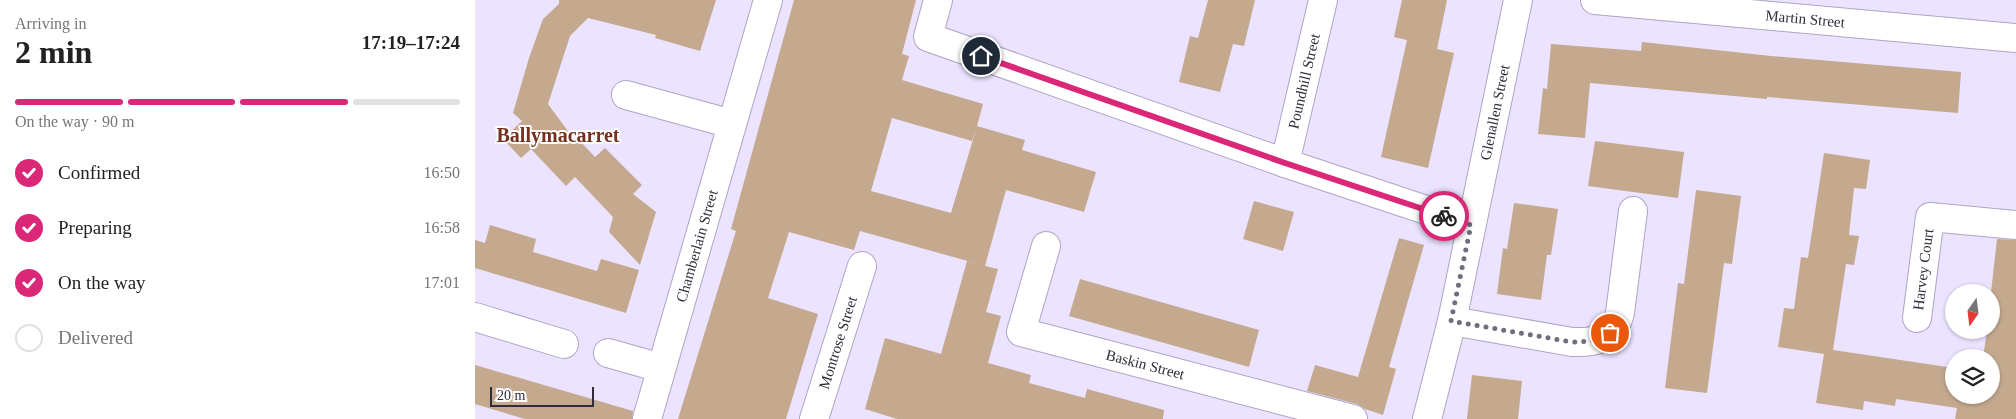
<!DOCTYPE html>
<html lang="en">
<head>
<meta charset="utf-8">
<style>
	body { margin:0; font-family:"Times New Roman",serif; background:#f6f6f6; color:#222; height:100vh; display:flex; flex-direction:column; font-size:19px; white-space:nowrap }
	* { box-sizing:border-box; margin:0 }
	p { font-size:16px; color:#767676 }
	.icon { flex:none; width:28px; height:28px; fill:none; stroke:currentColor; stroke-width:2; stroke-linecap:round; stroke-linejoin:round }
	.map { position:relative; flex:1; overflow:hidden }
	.sheet { display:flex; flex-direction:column; background:#fff; width:475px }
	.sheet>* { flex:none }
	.needle { width:32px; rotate:194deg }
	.tools { position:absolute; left:1470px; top:284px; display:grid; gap:10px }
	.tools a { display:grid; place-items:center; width:55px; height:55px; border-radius:50%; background:#fff; box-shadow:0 1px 4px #0004; font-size:25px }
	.scale { position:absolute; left:15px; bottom:12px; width:104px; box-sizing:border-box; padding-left:5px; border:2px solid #302c39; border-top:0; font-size:14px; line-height:18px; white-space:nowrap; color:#302c39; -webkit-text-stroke:4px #fff; paint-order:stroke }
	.pin { position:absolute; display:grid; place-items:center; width:42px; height:42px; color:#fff; margin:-21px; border:2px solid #fff; border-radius:50%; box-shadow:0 1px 5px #0007 }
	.courier { position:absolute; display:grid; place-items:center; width:50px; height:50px; margin:-25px; border:4px solid #db2777; border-radius:50%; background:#fff; color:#222; box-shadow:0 1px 6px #0007 }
	.overview em { font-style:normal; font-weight:700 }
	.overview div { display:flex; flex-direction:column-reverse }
	.overview { display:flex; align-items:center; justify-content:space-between; height:85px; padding:0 15px }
	h1 { font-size:32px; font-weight:700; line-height:38px }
	.bar { display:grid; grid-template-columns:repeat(4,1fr); gap:8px 5px; align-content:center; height:60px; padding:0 15px }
	.bar i { height:6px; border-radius:4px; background:#e0e0e0 }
	.bar .active { background:#db2777 }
	.bar p { grid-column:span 4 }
	ol { padding:0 15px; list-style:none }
	li { display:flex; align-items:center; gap:15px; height:55px }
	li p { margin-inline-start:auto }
	li .icon { padding:5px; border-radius:50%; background:#db2777; color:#fff; stroke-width:4 }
	li:last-child { color:#767676 }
	li i { width:28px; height:28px; border:2px solid #e0e0e0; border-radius:50% }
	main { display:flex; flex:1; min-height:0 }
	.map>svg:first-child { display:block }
</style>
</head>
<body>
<main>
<section class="sheet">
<div class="overview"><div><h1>2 min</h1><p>Arriving in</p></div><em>17:19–17:24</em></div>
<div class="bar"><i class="active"></i><i class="active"></i><i class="active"></i><i></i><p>On the way · 90 m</p></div>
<ol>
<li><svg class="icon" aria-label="check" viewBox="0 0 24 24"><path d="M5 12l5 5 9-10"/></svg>Confirmed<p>16:50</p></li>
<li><svg class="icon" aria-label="check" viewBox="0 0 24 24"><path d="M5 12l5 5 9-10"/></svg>Preparing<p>16:58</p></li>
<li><svg class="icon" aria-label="check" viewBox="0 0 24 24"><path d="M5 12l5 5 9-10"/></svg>On the way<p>17:01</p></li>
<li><i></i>Delivered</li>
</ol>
</section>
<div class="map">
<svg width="1541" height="419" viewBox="0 0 1541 419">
	<rect width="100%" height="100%" fill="#ebe3ff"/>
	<!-- building -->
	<g fill="#c4a98f" fill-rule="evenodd">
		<polygon points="84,0 241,0 225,51 180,38 181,35 113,18 95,36 73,104 101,142 104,140 120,157 130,148 167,185 158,194 181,212 165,265 134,232 138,217 100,177 91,186 56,149 46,158 28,139 47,121 38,113 54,58 68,19 84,4"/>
		<path d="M319 0H441L427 54 434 56 427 80 508 104 502 126 550 140 547 150 621 172 609 212 531 190 510 266 523 269 511 312 526 316 513 363 556 375 554 383 610 398 612 389 689 410 688 419H422L390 409 410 338 466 354 492 261 507 265 385 231 379 250 314 232 293 298 343 314 311 419H203L261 231 256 229ZM417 118 497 141 502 126 476 213 396 191Z"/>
		<polygon points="733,0 780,0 769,46 758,44 745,92 704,82 715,36 723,38"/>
		<polygon points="927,0 972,0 962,49 979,53 953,168 906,157 932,40 919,37"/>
		<polygon points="1167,42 1296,56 1486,72 1483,113 1292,97 1292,99 1115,83 1110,138 1063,134 1068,88 1072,89 1076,44 1166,51"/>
		<polygon points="1120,141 1209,152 1203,198 1113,186"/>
		<polygon points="1349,153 1395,160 1391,189 1379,188 1374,235 1384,236 1379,265 1371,264 1358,350 1479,368 1479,395 1516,395 1516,358 1508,358 1512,330 1516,330 1516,292 1522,239 1541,240 1541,419 1480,419 1482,408 1421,399 1420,406 1389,401 1388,410 1341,403 1349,354 1303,347 1309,308 1319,309 1326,257 1333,258"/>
		<polygon points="1221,190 1266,196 1257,264 1249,263 1232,393 1190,388 1203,283 1209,284"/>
		<polygon points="779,201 819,212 808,251 768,239"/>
		<polygon points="1039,203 1083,209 1076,255 1072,255 1066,300 1022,294 1028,248 1032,249"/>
		<polygon points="15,225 61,239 58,252 122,271 126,259 164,270 151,313 0,268 0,240 10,243"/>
		<polygon points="924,238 949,245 914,367 921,369 908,415 890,409 882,404 832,391 840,365 883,377"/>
		<polygon points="605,279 784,330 774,367 594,316"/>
		<polygon points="0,365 158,411 157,419 50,419 0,404"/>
		<polygon points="997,375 1047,381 1043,419 992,419"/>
	</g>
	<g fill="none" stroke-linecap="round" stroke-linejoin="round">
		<defs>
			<g id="minor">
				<polyline points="463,0 453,37 810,163 996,225"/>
				<path id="s1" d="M1120 0 1541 38"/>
				<polyline points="151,95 257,124"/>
				<path id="s2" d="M810 163 848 0"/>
				<path id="s3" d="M571 246 546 332 878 419"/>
				<polyline points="0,317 89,344"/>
				<path id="s4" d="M1442 318 1455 217 1541 225"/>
				<path d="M977 321 1097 342C1122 343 1138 339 1145 313L1158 211"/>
				<polyline points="133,353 186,368"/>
				<path id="s5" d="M172 419 293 0"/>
				<path id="s6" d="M339 419 387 266"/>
				<path id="s7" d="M952 419 977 321 1043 0"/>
			</g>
		</defs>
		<!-- minor casing -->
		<use href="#minor" stroke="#aea4c5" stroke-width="30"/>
		<!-- minor -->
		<use href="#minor" stroke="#fff" stroke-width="28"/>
	</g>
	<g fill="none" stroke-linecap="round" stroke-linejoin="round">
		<!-- done -->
		<path stroke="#716c7e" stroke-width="5" stroke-dasharray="0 9" d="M969 216 996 225 976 321 1097 342C1112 342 1122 341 1135 333"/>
		<!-- route -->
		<polyline stroke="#db2777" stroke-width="6" points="506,56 810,163 969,216"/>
	</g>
	<g text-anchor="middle" stroke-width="4" stroke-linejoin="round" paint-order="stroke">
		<!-- street labels -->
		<g font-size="15" fill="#302c39" stroke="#fff">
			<text dy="5" stroke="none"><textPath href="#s1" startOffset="211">Martin Street</textPath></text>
			<text dy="5" stroke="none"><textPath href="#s2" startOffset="84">Poundhill Street</textPath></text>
			<text dy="5" stroke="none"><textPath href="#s7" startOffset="314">Glenallen Street</textPath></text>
			<text dy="5" stroke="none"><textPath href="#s5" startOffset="180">Chamberlain Street</textPath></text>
			<text dy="5" stroke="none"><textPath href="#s4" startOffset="49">Harvey Court</textPath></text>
			<text dy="5" stroke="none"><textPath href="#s6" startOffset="80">Montrose Street</textPath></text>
			<text dy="5" stroke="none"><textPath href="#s3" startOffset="218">Baskin Street</textPath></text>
		</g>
		<!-- district labels -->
		<g font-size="20" font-weight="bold" fill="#74311e" stroke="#fff">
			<text x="83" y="142">Ballymacarret</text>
		</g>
	</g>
</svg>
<div class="tools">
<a><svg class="needle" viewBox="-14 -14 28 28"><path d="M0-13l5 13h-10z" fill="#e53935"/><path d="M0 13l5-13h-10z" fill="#767676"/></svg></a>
<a><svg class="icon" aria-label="layers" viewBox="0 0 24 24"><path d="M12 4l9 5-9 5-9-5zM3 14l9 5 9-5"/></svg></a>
</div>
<div class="scale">20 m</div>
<div class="pin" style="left:1135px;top:333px;background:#ea580c"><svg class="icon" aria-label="bag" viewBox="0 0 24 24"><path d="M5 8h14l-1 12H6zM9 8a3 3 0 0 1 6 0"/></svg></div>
<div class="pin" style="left:506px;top:56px;background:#1f2937"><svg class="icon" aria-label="home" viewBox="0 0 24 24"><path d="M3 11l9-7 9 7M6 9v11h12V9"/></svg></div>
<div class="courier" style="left:969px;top:216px"><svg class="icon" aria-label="bike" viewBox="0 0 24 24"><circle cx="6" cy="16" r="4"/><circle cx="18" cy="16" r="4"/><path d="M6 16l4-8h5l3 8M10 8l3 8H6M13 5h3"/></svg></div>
</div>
</main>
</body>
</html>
